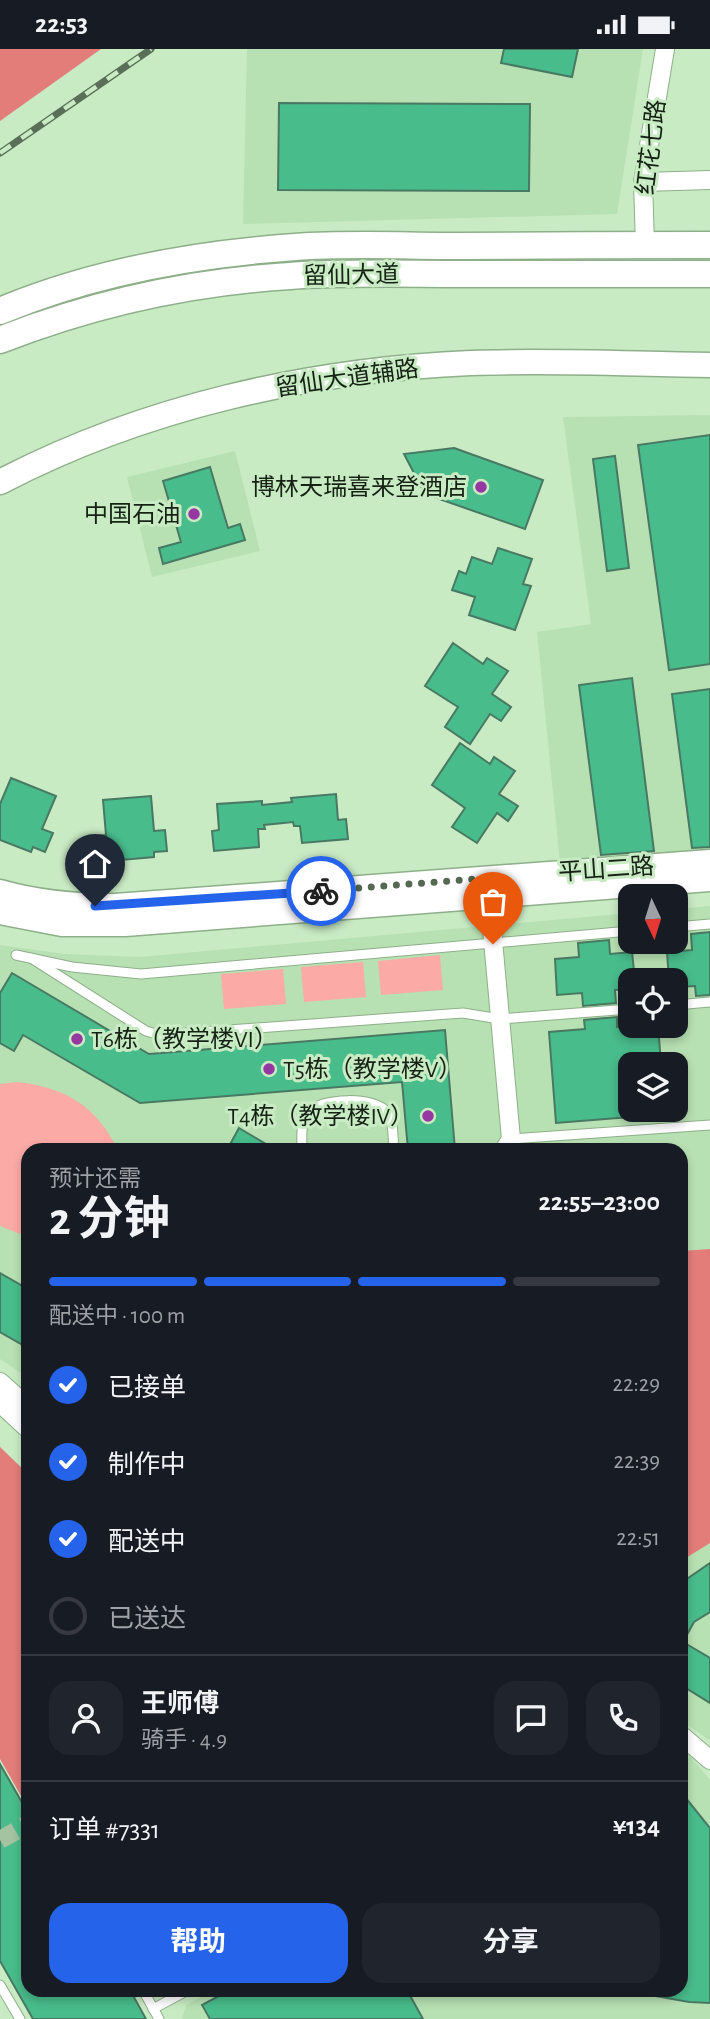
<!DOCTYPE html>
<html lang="zh">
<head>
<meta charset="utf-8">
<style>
	body { margin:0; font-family:"Alegreya Sans","Noto Sans SC",sans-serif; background:#20242c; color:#f1f3f6; height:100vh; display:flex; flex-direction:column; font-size:26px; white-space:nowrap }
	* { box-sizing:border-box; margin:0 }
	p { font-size:23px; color:#9ea1a6 }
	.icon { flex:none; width:38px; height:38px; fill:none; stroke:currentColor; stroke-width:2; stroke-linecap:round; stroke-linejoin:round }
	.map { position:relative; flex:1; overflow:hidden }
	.panel { position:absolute; left:21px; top:1094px; width:667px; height:854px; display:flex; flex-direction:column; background:#171b24; border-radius:21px; box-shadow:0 4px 10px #0003 }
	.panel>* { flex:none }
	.needle { width:46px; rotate:176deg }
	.fabs { position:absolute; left:618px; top:835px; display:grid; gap:14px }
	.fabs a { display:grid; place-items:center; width:70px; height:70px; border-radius:14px; background:#171b24; box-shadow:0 4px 10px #0003; font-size:35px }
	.pin { position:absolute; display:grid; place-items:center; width:60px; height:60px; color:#fff; margin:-72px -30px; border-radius:50% 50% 50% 0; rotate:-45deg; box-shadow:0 0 7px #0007 }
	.pin .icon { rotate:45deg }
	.courier { position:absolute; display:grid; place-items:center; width:70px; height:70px; margin:-35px; border:5px solid #2563eb; border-radius:50%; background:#fff; color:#222; box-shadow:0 2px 9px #0007 }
	.overview em { font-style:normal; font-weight:700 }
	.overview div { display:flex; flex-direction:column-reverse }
	.overview { display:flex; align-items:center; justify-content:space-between; height:119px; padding:0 28px }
	h1 { font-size:46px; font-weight:700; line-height:52px }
	.bar { display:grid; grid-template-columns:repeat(4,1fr); gap:10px 7px; align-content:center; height:84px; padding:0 28px }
	.bar i { height:9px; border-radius:5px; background:#363941 }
	.bar .current { background:#2563eb }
	.bar p { grid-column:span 4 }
	.line { display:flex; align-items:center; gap:18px; padding:0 28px; border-top:2px solid #363941 }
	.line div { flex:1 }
	.round { display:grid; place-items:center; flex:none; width:74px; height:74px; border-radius:21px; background:#20242c }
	ol { padding:0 28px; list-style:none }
	li { display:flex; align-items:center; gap:21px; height:77px }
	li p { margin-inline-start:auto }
	li .icon { padding:7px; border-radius:50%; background:#2563eb; color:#fff; stroke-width:4 }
	li:last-child { color:#9ea1a6 }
	li i { width:38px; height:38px; border:4px solid #363941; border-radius:50% }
	.cta { display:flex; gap:14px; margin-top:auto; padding:14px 28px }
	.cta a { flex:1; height:80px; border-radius:21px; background:#2563eb; color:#fff; font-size:28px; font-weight:700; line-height:80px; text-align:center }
	.cta a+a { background:#20242c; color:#f1f3f6 }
	.status { display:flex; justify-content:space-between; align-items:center; height:49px; padding:0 35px; background:#171b24; direction:ltr }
	.status svg { height:19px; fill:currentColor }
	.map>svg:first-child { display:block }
</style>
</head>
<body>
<div class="status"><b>22:53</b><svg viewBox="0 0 49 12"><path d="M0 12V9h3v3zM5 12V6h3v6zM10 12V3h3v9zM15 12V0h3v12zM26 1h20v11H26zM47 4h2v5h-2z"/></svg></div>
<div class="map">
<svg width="710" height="1970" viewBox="0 0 710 1970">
	<rect width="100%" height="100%" fill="#c8ebc4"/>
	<!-- built -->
	<g fill="#b8e1b3" fill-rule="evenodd">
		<polygon points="247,0 643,0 617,165 243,175"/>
		<polygon points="710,366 710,802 560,814 537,583 591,575 563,368"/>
		<polygon points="235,402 260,502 152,528 127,428"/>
		<path d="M710 857V1692L681 1671V1101H28V1329L0 1310V896L65 905 140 908 630 864V892H676V860ZM630 931H676V976H630ZM630 1015H676V1060H630Z"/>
		<polygon points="690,1707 710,1731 710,1970 182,1970 186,1956 213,1941 681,1941 681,1718"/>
	</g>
	<!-- green -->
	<g fill="#fbaaa6">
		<polygon points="440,906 443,941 381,946 378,912"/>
		<polygon points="363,913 366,948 304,953 301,918"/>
		<polygon points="283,920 286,955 224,960 221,925"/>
		<path d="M17 1033C64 1038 96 1056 118 1101H28V1188L0 1177V1035Z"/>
	</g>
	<!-- forest -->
	<g fill="#e37d7a">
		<polygon points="0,0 101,0 0,72"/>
		<polygon points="710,1200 710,1494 681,1512 681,1202"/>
		<polygon points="0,1398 28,1425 28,1750 24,1752 0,1710"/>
	</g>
	<!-- building -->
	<g fill="#49bc8b" stroke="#487962" stroke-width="2">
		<polygon points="504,0 578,0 572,28 501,14"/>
		<polygon points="279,54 530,55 529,142 278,141"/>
		<polygon points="710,386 710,615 669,621 638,396"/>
		<polygon points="454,399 543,431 525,480 425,445 404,405"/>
		<polygon points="615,407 629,519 607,522 593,410"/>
		<polygon points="210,418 228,479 240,475 245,491 163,515 159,499 181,493 163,432"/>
		<polygon points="498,499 532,510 523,535 531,537 515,581 469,566 475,548 452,541 459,522 466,525 472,508 492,515"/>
		<polygon points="453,594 483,615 487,609 508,622 492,645 511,658 501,672 490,665 470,695 445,678 458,658 425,637"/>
		<polygon points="632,629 654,802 601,806 579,636"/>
		<polygon points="710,640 710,798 692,799 672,645"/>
		<polygon points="460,694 490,715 494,708 515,722 499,745 518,757 508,772 497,764 477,794 452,778 465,759 432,736"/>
		<polygon points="11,729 56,747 42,780 53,784 45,803 33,798 31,803 0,791 0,755"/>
		<polygon points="336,745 338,771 346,770 348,790 302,794 300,777 294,777 293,773 264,776 265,780 258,780 259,798 214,802 212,782 219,781 217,755 262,752 262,756 292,753 291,749"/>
		<polygon points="151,747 154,782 165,781 167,802 154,803 154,808 110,812 110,807 97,808 95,787 106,786 103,751"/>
		<polygon points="710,883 710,946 696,947 695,937 676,938 676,931 669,931 667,903 692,901 691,885"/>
		<polygon points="609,891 610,905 632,903 635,931 630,931 630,940 615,941 616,954 583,957 582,944 557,946 555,910 579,908 578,894"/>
		<polygon points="12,924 149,1005 445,981 455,1101 408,1101 402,1033 140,1054 23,986 14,1002 0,994 0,944"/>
		<polygon points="617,968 617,978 658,976 661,1015 630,1015 630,1068 556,1074 549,983 585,980 584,971"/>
		<polygon points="239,1079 276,1101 227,1101"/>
		<polygon points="0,1224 28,1240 28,1299 0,1283"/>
		<polygon points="710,1514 710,1563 694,1573 683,1593 710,1609 710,1654 681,1636 681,1534"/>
		<polygon points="0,1715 28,1764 28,1941 130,1941 146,1970 33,1970 0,1912"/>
		<polygon points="681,1743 710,1779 710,1954 689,1953 655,1947 655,1941 681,1941"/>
		<polygon points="230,1941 407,1941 423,1970 210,1970 202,1956"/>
	</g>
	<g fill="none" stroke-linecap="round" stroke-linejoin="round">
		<!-- street-tunnel -->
		<polyline stroke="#a4c3a1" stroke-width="18" stroke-dasharray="18 9" stroke-linecap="butt" points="0,1791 28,1775"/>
		<defs>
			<g id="lane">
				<polyline points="676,878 710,875"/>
				<polyline points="16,906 72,918 141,925 630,882"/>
				<polyline points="31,909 146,982 160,986 435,966 463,964 500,970 630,960"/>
				<polyline points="676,956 710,953"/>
				<polyline points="511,1090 710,1076"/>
				<path d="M302 1101C302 1088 300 1075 308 1064 320 1048 376 1047 388 1064 393 1072 394 1091 393 1101"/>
				<polyline points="0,1936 20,1970"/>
				<polyline points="143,1941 159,1970"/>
				<polyline points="153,1960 188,1941"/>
			</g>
			<g id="street">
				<polyline points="643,133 710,131"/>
				<polyline points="645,196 643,133 665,0"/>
				<polyline points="488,836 511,1090 504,1101"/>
				<polyline points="0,1333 28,1358"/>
				<polyline points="0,1354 28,1380"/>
				<polyline points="681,1686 710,1711"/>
			</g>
			<g id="secondary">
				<path d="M0 433C144 358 309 321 471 314 550 311 630 315 710 316"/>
				<path d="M0 843C38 854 75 857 115 857L710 813"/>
				<polyline points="0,863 62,875 125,875 710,830"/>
			</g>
			<g id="primary">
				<path d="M0 262C93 223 195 205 295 198 350 194 405 197 460 197 543 196 627 196 710 196"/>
				<path d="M0 291C92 255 191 233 290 227 348 223 407 225 465 225 547 225 628 225 710 225"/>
			</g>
		</defs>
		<!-- lane casing -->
		<use href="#lane" stroke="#8daf89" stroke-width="11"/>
		<!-- street casing -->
		<use href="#street" stroke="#8daf89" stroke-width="20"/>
		<!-- secondary casing -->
		<use href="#secondary" stroke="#8daf89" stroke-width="27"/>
		<!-- primary casing -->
		<use href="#primary" stroke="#8daf89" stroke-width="29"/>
		<!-- lane -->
		<use href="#lane" stroke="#fff" stroke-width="9"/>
		<!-- street -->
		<use href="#street" stroke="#fff" stroke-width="18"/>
		<!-- secondary -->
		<use href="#secondary" stroke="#fff" stroke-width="24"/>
		<!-- primary -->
		<use href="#primary" stroke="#fff" stroke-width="26"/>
		<defs>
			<polyline id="rail" points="0,104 151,0"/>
		</defs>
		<!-- rail casing -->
		<use href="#rail" stroke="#5a6f57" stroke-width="7"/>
		<!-- rail -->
		<use href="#rail" stroke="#c8ebc4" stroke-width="4.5" stroke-dasharray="13" stroke-linecap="butt"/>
	</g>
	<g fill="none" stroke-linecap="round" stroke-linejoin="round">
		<!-- done -->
		<polyline stroke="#546852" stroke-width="7" stroke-dasharray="0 12.6" points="321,842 487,829 493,895"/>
		<!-- route -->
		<polyline stroke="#2563eb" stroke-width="9" points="95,857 321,842"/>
	</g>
	<!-- markers -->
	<g fill="#9538a2" stroke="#c8ebc4" stroke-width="2.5">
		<circle cx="481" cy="438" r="7"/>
		<circle cx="194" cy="465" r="7"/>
		<circle cx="77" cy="990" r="7"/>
		<circle cx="269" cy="1020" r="7"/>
		<circle cx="428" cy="1067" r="7"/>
	</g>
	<g text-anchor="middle" stroke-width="6" stroke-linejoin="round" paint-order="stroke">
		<!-- street labels -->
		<g font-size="24" fill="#152214" stroke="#c8ebc4">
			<text transform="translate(651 98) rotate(-83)" y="8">红花七路</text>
			<text transform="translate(351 226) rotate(-1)" y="8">留仙大道</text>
			<text transform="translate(347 329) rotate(-8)" y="8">留仙大道辅路</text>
			<text transform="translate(606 820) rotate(-4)" y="8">平山二路</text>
		</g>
		<!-- poi labels -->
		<g font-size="24" fill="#152214" stroke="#c8ebc4" text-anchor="end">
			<text x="467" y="446">博林天瑞喜来登酒店</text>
			<text x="180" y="473">中国石油</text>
			<text x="91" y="998" text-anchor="start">T6栋（教学楼VI）</text>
			<text x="283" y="1028" text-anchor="start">T5栋（教学楼V）</text>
			<text x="414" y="1075">T4栋（教学楼IV）</text>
		</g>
	</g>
</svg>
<div class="fabs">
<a><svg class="needle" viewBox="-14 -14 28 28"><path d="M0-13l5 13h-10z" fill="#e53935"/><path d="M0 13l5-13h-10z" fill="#9ea1a6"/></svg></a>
<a><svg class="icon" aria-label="locate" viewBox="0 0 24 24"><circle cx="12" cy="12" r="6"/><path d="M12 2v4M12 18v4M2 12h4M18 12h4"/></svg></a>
<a><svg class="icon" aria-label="layers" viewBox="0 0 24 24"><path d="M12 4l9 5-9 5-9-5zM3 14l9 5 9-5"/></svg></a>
</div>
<div class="pin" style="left:493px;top:895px;background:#ea580c"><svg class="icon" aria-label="bag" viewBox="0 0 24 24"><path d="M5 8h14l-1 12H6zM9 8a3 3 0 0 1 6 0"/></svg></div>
<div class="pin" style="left:95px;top:857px;background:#1f2937"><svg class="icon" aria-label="home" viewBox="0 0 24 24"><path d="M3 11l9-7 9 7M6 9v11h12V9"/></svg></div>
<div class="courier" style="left:321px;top:842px"><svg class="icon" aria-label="bike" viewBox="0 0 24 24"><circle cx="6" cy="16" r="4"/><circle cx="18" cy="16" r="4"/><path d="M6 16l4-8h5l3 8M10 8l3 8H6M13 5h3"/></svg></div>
<section class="panel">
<div class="overview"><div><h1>2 分钟</h1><p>预计还需</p></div><em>22:55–23:00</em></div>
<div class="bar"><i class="current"></i><i class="current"></i><i class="current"></i><i></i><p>配送中 · 100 m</p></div>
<ol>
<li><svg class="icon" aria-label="check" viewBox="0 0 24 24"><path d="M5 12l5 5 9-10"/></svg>已接单<p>22:29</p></li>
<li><svg class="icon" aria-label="check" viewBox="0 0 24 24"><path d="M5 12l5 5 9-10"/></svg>制作中<p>22:39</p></li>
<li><svg class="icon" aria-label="check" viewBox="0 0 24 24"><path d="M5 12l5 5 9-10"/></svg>配送中<p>22:51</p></li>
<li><i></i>已送达</li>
</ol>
<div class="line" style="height:126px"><a class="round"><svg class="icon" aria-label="person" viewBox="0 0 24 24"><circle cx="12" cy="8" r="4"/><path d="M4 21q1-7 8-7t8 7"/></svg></a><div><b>王师傅</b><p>骑手 · 4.9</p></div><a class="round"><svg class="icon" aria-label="chat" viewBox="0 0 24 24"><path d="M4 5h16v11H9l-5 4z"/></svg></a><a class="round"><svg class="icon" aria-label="phone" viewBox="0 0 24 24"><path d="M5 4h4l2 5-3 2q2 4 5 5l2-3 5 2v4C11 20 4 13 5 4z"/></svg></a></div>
<div class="line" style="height:91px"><div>订单 #7331</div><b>¥134</b></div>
<div class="cta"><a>帮助</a><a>分享</a></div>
</section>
</div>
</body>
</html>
